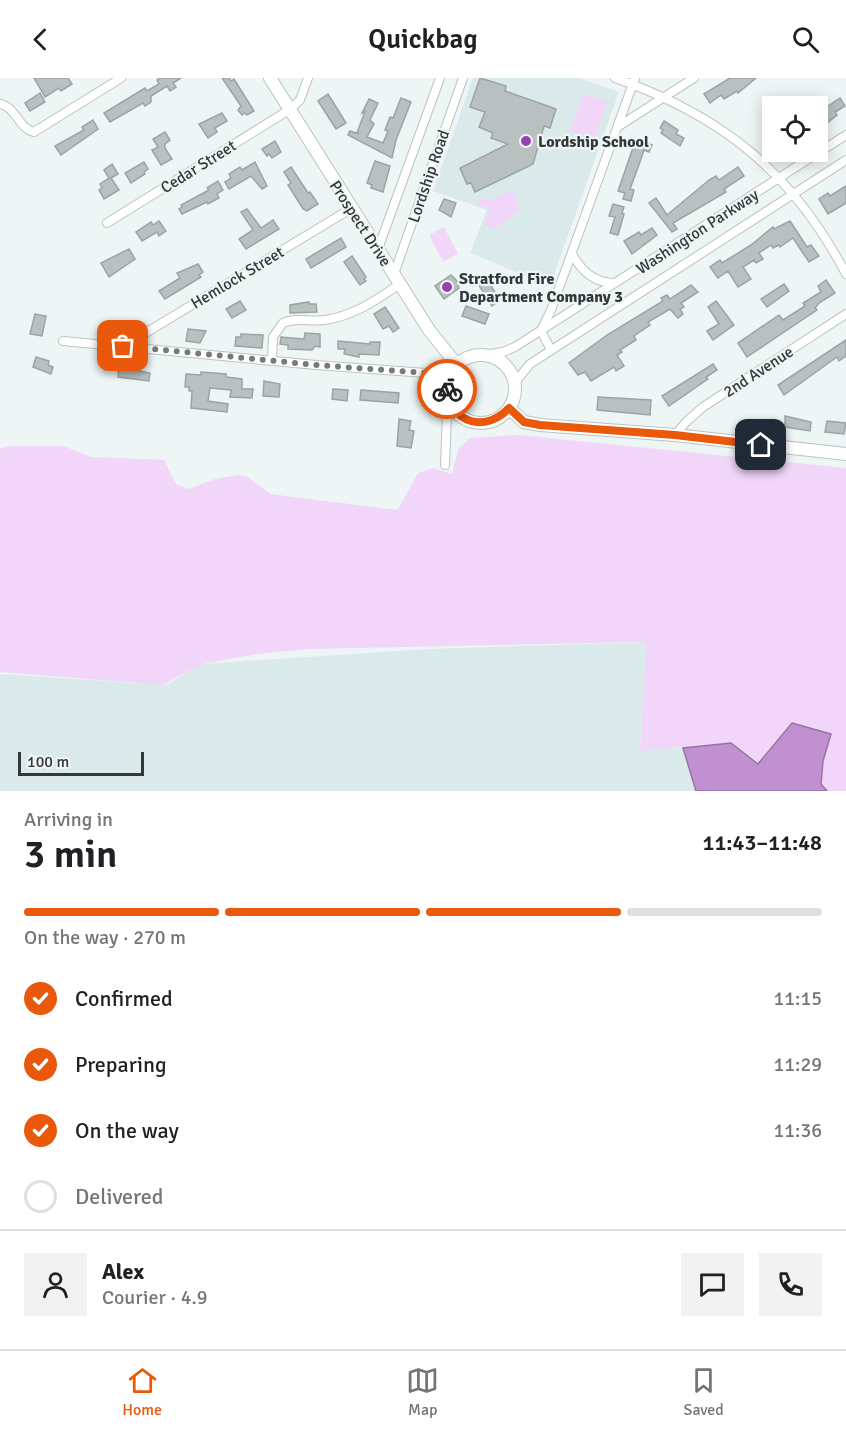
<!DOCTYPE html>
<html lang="en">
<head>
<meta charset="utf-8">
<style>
	body { margin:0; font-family:Signika,sans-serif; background:#f2f2f2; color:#202124; height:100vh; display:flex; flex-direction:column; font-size:22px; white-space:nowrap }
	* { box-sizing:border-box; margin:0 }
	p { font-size:20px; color:#757577 }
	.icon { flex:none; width:33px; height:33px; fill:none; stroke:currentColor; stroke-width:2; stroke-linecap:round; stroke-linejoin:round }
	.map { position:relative; height:713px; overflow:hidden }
	.side { display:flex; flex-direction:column; background:#fff; flex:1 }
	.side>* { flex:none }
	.fabs { position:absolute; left:762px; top:18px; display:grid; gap:12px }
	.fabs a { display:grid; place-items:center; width:66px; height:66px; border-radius:0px; background:#fff; box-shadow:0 3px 15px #0003; font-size:30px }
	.scale { position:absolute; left:18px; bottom:15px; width:126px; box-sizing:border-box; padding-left:6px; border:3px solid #343737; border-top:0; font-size:16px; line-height:21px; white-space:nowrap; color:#343737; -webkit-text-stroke:4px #eef5f5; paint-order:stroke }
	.pin { position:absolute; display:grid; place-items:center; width:51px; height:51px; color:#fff; margin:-26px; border-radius:12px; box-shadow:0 3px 9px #0006 }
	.courier { position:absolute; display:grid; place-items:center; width:60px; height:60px; margin:-30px; border:4px solid #ea580c; border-radius:50%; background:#fff; color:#222; box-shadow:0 2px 8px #0007 }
	.summary em { font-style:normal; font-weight:600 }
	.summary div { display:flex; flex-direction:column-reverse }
	.summary { display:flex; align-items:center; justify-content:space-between; height:102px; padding:0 24px }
	h1 { font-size:39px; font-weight:600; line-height:45px }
	.bar { display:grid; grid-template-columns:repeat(4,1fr); gap:9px 6px; align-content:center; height:72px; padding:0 24px }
	.bar i { height:8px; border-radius:4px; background:#e0e0e0 }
	.bar .on { background:#ea580c }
	.bar p { grid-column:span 4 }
	.line { display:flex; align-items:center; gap:15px; padding:0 24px; border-top:2px solid #e0e0e0 }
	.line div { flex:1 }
	.round { display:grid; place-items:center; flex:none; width:63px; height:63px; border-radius:0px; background:#f2f2f2 }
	ol { padding:0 24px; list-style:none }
	li { display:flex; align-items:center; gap:18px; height:66px }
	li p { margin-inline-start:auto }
	li .icon { padding:6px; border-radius:50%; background:#ea580c; color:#fff; stroke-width:4 }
	li:last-child { color:#757577 }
	li i { width:33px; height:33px; border:3px solid #e0e0e0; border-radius:50% }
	header { display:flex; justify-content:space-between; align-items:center; height:78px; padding:0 24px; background:#fff; font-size:27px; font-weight:600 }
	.tabs { display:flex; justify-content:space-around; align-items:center; height:84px; border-top:2px solid #e0e0e0; background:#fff; font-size:16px; color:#757577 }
	.tabs a { display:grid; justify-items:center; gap:3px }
	.tabs .on { color:#ea580c }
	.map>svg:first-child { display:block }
</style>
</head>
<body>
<header><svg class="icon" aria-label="back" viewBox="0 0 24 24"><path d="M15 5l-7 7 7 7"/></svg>Quickbag<svg class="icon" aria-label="search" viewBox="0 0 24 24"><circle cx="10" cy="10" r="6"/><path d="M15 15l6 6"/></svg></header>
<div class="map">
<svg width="846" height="713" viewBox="0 0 846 713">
	<rect width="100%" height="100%" fill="#eef5f5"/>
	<!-- built -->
	<g fill="#daeaea">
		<polygon points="473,0 580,0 619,14 550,208 470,175 487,132 433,113"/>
		<polygon points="646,564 640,672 683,670 696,713 0,713 0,596 166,607 201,586 428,571"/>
	</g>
	<!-- green -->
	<g fill="#f1d6fa">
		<polygon points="583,15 607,24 594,61 570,53"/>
		<polygon points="513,112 519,132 497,150 484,148 490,130 477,127 481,119 489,123"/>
		<polygon points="444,149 458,176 443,184 429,157"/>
		<polygon points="518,357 846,390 846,713 827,713 821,706 823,683 831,656 758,686 731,665 640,673 646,564 308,571 258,576 202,586 163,607 0,594 0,371 8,368 64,368 91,379 164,382 176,406 189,411 215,401 239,397 248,399 270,416 398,432 418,395 433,390 452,396 459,370 470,360"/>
	</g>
	<!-- water -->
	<polygon fill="#c190d1" stroke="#9775a3" stroke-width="1.5" points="792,645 831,656 823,683 821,706 827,713 696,713 683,670 731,665 758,686"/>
	<!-- building -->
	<g fill="#b9c0c0" stroke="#9ca3a3" stroke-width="1.5">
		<polygon points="34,0 68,0 72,6 61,13 59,10 45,19"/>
		<polygon points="160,0 181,0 173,5 176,9 170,13 167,8 151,18 151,24 145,28 143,25 110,44 104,35 145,10 147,13 159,6 157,2"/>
		<polygon points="222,0 229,0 231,3 234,1 254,33 247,37 245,35 242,37 238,32 241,28"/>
		<polygon points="480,0 506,8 505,13 556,31 550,50 544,48 533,86 475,114 471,105 467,106 460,90 508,66 491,60 493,55 479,49 485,34 470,29"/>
		<polygon points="730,0 756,0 738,15 737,13 724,21 721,17 710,25 704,16"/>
		<polygon points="40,15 45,24 30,33 25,25"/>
		<polygon points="328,16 346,45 336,51 318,23"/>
		<polygon points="401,20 411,24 396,62 392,80 348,57 350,53 359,56 357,55 365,33 362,35 369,21 378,25 370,42 374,46 367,59 383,65 388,53 385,52 390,39 393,40"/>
		<polygon points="840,20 845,28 835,34 837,37 826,46 818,35"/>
		<polygon points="222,35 227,43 215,50 217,54 208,60 199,46"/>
		<polygon points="93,42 98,51 61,77 55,68 84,52 82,49"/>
		<polygon points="664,43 678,52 676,56 684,60 680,68 661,55 663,52 660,50"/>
		<polygon points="165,54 170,62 165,66 165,70 172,81 161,87 152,72 158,69 153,61"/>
		<polygon points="636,61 652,67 649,74 644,72 640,84 630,111 634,112 631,123 623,121 625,115 618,113"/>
		<polygon points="275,63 281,74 272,80 269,76 267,78 262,71"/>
		<polygon points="375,83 390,88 383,114 371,110 372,107 367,105"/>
		<polygon points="144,84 148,91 144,94 145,96 131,105 125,95"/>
		<polygon points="255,84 267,108 262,111 251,98 229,111 225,104 231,100 229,96 240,89 242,92"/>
		<polygon points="112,86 118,96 111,100 119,112 104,121 99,112 102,110 100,106 109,100 104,92"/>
		<polygon points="291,89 308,115 310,114 318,126 307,133 303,131 288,107 291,105 284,94"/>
		<polygon points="738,89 744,98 724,111 726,114 673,145 677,151 672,154 649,125 656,120 667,137 709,102 716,98 719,102"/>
		<polygon points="218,103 223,112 217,116 219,120 208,126 207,124 182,136 179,131 182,129 181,127 209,112 207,110"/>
		<polygon points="846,108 846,125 828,136 819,121 828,115 830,118"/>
		<polygon points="444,121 456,125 451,139 439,132"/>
		<polygon points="613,126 624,129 622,135 624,136 618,157 610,155 615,139 609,138"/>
		<polygon points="247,131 261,150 273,142 279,151 246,171 239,161 253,152 241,134"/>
		<polygon points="159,143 166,153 159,158 157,154 142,163 136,154 151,144 153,147"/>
		<polygon points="790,143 807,169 811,167 819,178 809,184 793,160 780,169 779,167 773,170 771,167 759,175 763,181 756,185 754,182 743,189 751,201 738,209 728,193 718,200 710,189 720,182 722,185 751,167 773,149 774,151"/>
		<polygon points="652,150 657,157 632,176 624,163 639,154 641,157"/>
		<polygon points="341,160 346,169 311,190 306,181"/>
		<polygon points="129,171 135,181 109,199 101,185"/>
		<polygon points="352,178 366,199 364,201 366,203 360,207 344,184"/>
		<polygon points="198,186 203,194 199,197 201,199 165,221 159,213 180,200 177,195"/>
		<polygon points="451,197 460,206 458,208 459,210 444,221 435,208"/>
		<polygon points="486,200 500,222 492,228 478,206"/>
		<polygon points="826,202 835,215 819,225 815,230 817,232 747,279 738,265 779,237 783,242 805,228 803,225 821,214 818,208"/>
		<polygon points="784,206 789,213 767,229 761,221"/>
		<polygon points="691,207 698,214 681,225 684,229 680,231 683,236 678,240 670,231 648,244 650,247 634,258 636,262 620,272 622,274 617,277 624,288 616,293 614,289 591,303 585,294 578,297 569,285 607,257 663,223 661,220 667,217 670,221"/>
		<polygon points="240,223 246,232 232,240 226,231"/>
		<polygon points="716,223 734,247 713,262 707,253 719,246 708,229"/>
		<polygon points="309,224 309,226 316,226 317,234 290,235 290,227"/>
		<polygon points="466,228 489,236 485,246 462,238"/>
		<polygon points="385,229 399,250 393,254 389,248 383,251 374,236"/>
		<polygon points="35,236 46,238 42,258 30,256"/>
		<polygon points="188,251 206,253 200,265 186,263"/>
		<polygon points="305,255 320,256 320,269 315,268 312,272 288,271 288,267 280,266 281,259 304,261"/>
		<polygon points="241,256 263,257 262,270 235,268 236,259 241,259"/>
		<polygon points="846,262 846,278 839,283 837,279 784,317 778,307"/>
		<polygon points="338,263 370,266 370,264 380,264 379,277 359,276 359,279 344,276 345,271 338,271"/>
		<polygon points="36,279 49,283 48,287 53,289 51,296 33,289"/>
		<polygon points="713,286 717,292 706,299 708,301 669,328 662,318"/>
		<polygon points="119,289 150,295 149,303 118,299"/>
		<polygon points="201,294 226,296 226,299 242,301 242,311 253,311 252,320 230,319 231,312 210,310 208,323 228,326 227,334 191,330 192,313 189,313 189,309 185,309 186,296 201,297"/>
		<polygon points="264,303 280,306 279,319 263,318"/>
		<polygon points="333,311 348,312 347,323 332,321"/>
		<polygon points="361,312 399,315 398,325 360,322"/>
		<polygon points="598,319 651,322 650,337 597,332"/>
		<polygon points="785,338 811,344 810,353 785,349"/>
		<polygon points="399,341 411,343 409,352 414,353 411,370 397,368"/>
		<polygon points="827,343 846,345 844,356 825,354"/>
	</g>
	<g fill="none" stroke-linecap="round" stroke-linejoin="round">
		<defs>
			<g id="minor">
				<path d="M615 0C723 38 793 95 846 196"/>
				<path d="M0 26C16 29 19 51 34 54L121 0"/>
				<polyline points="619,48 694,0"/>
				<polyline points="107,145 289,32 300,22 308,0"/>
				<polyline points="378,171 440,0"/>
				<path d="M572 176C581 192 594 205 614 205"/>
				<polyline points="394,196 463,0"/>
				<polyline points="63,263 316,287 426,295 449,301"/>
				<polyline points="124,268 352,130"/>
				<polyline points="551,272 541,253 551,232 635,0"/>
				<polyline points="483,277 503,274 515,269 846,57"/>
				<path d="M272 283 273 259 283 245C296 239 311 244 325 242 354 238 376 222 400 206"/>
				<polyline points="515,313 517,302 530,286 846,82"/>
				<polyline points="675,357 687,343 703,329 846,236"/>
				<polyline points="445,387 447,336 452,329"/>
			</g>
			<g id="secondary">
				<polyline points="270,0 429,252 457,287"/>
				<circle cx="481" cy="311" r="34"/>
				<polyline points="509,330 524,344 540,347 675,357 846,376"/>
			</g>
		</defs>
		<!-- minor casing -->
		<use href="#minor" stroke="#bcc3c3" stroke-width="10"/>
		<!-- secondary casing -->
		<use href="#secondary" stroke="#bcc3c3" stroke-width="14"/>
		<!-- minor -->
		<use href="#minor" stroke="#fff" stroke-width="8"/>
		<!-- secondary -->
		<use href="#secondary" stroke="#fff" stroke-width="12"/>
	</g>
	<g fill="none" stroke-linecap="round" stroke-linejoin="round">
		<!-- done -->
		<polyline stroke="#757a7a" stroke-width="6" stroke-dasharray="0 10.8" points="123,268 316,287 426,295 449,301 447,311"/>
		<!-- route -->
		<path stroke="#ea580c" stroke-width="8" d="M447 311C451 346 486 355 509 330L524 344 540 347 675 357 761 367"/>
	</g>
	<!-- markers -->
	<g fill="#9642af" stroke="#eef5f5" stroke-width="2">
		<circle cx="526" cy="63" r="6"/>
		<circle cx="447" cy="209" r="6"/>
	</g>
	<g text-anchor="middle" stroke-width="4.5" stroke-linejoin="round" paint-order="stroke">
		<!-- poi labels -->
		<g font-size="16" font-weight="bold" fill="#343737" stroke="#eef5f5" text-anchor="start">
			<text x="538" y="69">Lordship School</text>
			<text x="459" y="206">Stratford Fire<tspan x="459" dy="18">Department Company 3</tspan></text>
		</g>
		<!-- street labels -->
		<g font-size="16" fill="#343737" stroke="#eef5f5">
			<text transform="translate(198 88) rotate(-32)" y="6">Cedar Street</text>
			<text transform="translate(428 98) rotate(-71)" y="6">Lordship Road</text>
			<text transform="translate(361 145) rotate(57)" y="6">Prospect Drive</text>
			<text transform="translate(697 153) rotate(-33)" y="6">Washington Parkway</text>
			<text transform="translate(237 199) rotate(-31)" y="6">Hemlock Street</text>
			<text transform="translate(758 293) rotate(-33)" y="6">2nd Avenue</text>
		</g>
	</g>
</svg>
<div class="fabs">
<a><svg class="icon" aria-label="locate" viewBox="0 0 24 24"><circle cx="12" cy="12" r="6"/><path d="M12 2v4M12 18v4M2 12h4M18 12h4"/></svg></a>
</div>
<div class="scale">100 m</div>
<div class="pin" style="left:123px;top:268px;background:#ea580c"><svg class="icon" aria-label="bag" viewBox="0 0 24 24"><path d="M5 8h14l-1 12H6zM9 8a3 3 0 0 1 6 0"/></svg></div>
<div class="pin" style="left:761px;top:367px;background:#1f2937"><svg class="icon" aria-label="home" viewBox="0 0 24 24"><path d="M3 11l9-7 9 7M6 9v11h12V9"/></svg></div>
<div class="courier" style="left:447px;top:311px"><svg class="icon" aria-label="bike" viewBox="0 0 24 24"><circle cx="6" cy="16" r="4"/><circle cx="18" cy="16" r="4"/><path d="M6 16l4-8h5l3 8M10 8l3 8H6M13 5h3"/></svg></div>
</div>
<section class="side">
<div class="summary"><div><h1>3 min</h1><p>Arriving in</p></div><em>11:43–11:48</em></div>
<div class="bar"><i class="on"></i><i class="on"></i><i class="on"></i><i></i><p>On the way · 270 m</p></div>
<ol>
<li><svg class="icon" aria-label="check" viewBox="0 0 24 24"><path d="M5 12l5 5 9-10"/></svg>Confirmed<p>11:15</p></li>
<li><svg class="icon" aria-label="check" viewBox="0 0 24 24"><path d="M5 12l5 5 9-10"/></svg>Preparing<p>11:29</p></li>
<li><svg class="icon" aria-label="check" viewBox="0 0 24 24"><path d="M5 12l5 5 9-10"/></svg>On the way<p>11:36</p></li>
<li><i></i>Delivered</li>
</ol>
<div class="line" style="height:108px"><a class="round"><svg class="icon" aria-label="person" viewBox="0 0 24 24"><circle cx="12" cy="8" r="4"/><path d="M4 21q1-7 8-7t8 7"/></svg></a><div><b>Alex</b><p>Courier · 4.9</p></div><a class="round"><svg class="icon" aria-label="chat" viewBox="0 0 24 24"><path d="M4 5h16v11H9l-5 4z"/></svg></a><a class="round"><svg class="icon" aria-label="phone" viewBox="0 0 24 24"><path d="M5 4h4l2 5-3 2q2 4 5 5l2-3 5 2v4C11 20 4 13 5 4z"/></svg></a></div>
</section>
<nav class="tabs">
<a class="on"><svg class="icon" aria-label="home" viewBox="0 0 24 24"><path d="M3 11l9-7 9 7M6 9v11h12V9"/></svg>Home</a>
<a><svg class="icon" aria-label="map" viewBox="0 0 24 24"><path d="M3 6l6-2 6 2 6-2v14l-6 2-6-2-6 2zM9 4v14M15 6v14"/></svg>Map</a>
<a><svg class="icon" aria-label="saved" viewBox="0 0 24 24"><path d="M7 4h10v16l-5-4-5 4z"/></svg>Saved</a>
</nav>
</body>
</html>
